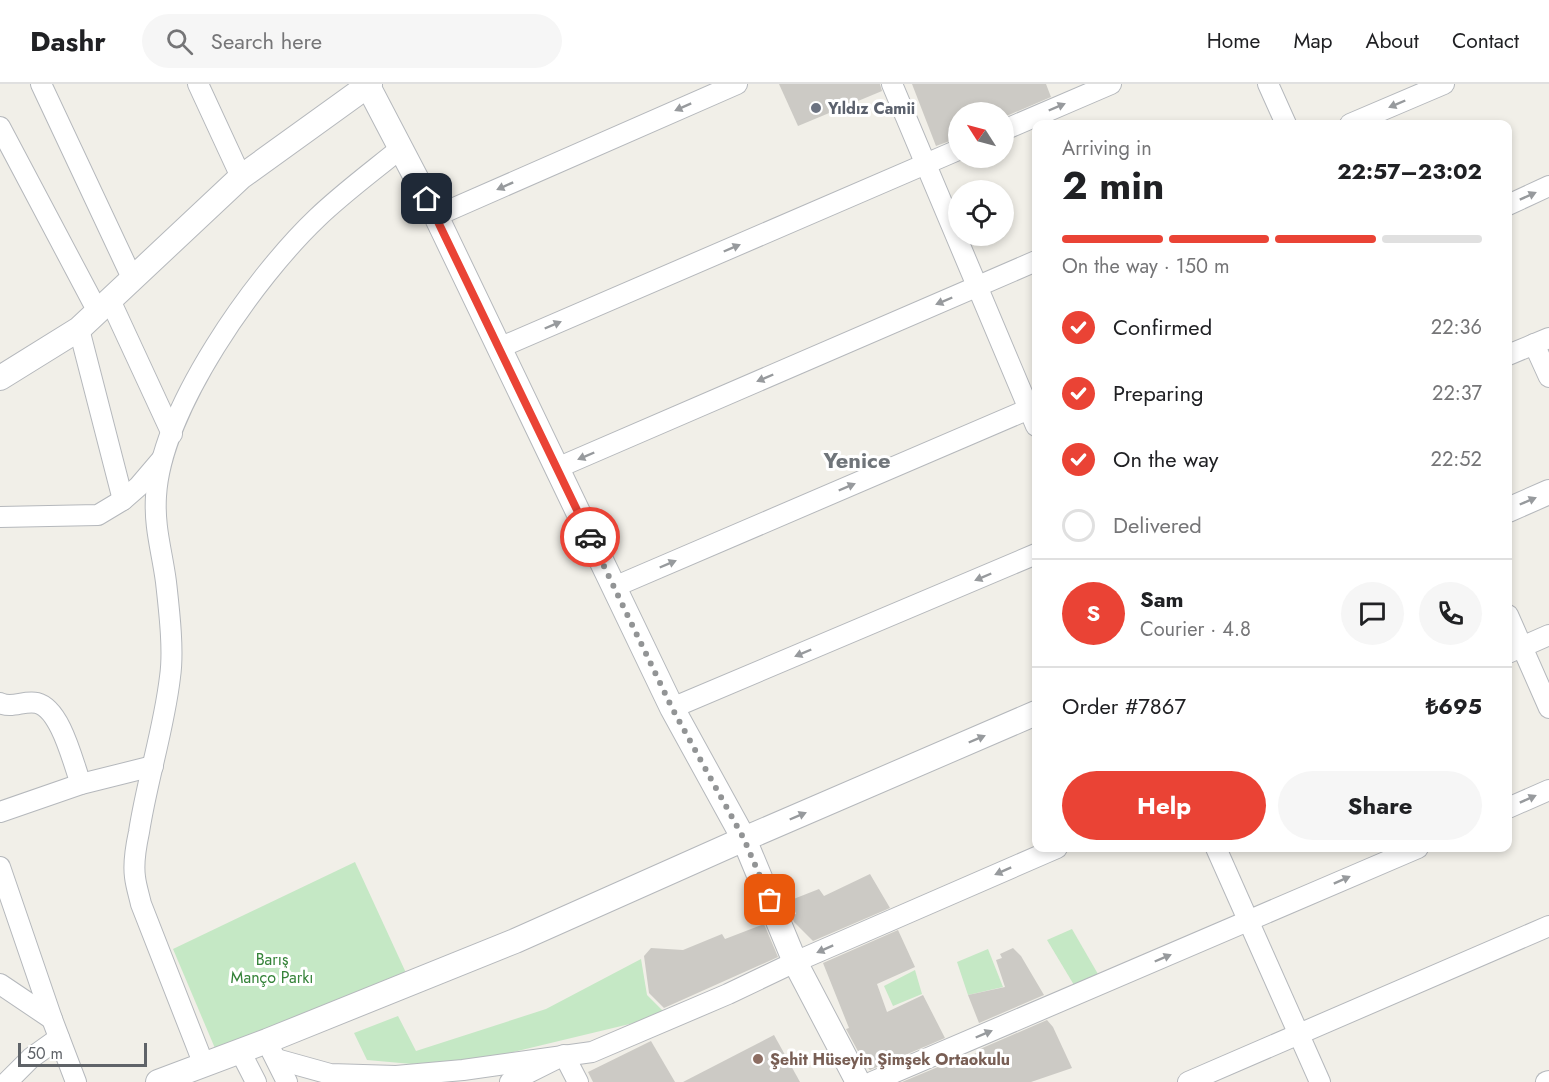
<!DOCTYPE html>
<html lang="en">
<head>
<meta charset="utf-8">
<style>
	body { margin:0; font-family:Jost,sans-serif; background:#f6f6f6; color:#202124; height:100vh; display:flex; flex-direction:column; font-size:22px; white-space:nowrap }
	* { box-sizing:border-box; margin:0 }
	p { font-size:20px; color:#757577 }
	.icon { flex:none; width:33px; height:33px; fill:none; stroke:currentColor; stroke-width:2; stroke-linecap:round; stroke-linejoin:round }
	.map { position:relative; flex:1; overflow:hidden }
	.side { position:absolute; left:1032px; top:36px; width:480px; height:732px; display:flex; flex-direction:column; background:#fff; border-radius:12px; box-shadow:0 3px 9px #0003 }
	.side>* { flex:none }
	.needle { width:39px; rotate:306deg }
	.fabs { position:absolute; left:948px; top:18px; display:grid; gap:12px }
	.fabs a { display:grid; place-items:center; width:66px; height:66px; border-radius:50%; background:#fff; box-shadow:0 3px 9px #0003; font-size:30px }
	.scale { position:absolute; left:18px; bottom:15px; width:129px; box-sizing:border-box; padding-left:6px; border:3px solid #5f6368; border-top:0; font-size:16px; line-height:21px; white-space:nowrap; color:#5f6368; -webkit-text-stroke:4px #fff; paint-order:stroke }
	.pin { position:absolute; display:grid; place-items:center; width:51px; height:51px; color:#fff; margin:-26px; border-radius:12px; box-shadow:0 3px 9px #0006 }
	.courier { position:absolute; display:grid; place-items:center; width:60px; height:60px; margin:-30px; border:4px solid #ea4335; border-radius:50%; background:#fff; color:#222; box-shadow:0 2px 8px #0007 }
	.head em { font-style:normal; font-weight:700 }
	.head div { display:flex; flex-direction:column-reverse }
	.head { display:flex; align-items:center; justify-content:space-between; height:102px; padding:0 30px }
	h1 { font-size:39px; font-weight:700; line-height:45px }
	.bar { display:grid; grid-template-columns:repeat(4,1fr); gap:9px 6px; align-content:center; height:72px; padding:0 30px }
	.bar i { height:8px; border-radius:4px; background:#e0e0e0 }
	.bar .on { background:#ea4335 }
	.bar p { grid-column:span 4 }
	.line { display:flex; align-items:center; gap:15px; padding:0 30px; border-top:2px solid #e0e0e0 }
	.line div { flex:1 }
	.round { display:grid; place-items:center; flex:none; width:63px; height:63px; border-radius:32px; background:#f6f6f6 }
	ol { padding:0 30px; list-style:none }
	li { display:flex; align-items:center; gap:18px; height:66px }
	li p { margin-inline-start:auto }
	li .icon { padding:6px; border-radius:50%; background:#ea4335; color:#fff; stroke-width:4 }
	li:last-child { color:#757577 }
	li i { width:33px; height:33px; border:3px solid #e0e0e0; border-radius:50% }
	.button { display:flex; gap:12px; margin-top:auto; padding:12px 30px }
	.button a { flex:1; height:69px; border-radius:36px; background:#ea4335; color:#fff; font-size:24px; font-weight:700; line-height:69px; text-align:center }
	.button a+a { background:#f6f6f6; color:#202124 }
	header { display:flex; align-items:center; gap:36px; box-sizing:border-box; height:84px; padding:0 30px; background:#fff; border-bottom:2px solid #e0e0e0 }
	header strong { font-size:28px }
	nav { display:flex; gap:33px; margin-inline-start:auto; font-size:21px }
	.search { width:420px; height:54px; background:#f6f6f6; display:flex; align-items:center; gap:15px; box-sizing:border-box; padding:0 21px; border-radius:33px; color:#757577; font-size:22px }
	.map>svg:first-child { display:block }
</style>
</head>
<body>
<header>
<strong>Dashr</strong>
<div class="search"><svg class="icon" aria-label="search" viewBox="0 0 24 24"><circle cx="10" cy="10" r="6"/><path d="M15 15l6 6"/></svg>Search here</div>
<nav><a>Home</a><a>Map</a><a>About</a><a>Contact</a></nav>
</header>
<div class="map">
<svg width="1549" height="998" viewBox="0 0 1549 998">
	<rect width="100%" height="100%" fill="#f1efe8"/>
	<!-- green -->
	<g fill="#c5e8c5">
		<polygon points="355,778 407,891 217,969 173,865"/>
		<polygon points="1072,845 1102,897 1077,906 1047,856"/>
		<polygon points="988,865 1003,903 968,911 957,878"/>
		<polygon points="641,875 647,911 665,929 638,938 480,976 412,980 367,976 354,949 398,932 416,967 546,925"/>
		<polygon points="915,886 922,910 893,922 884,902"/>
	</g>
	<!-- building -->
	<g fill="#cccac5">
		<polygon points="779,0 880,0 882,7 798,42"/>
		<polygon points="912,0 1046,0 1051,13 1004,33 1004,28 958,28 958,54 936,62"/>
		<polygon points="870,790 890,824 813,857 794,838 791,831 796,830 791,816 819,805 824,812"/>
		<polygon points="764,840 778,873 664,924 649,909 644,872 651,864 683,866 722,850 725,855"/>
		<polygon points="898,846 915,883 877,900 887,928 923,911 945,954 870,986 866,982 846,945 849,944 823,879"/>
		<polygon points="1013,864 1021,872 1044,911 979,939 968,911 1005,903 996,876 1002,874 1000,870"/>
		<polygon points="1047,936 1053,943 1072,984 1031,998 902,998 957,975 958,977 981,967 980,965"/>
		<polygon points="774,951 800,998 683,998"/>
		<polygon points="651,957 675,998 593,998 588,988"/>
	</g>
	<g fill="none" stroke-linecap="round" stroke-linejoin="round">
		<defs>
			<g id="minor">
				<polyline points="41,0 133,196"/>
				<polyline points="198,0 241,93"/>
				<polyline points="892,0 1036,342"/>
				<polyline points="1268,0 1286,40"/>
				<polyline points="1350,40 1444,0"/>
				<polyline points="0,43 98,228"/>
				<polyline points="1004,46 1111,0"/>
				<polyline points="1508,121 1549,102"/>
				<polyline points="436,132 737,0"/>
				<polyline points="110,216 172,350"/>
				<polyline points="79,245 123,416"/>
				<polyline points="1534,260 1549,293"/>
				<polyline points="499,264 958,66"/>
				<polyline points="1508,271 1549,254"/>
				<polyline points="557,384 1036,177"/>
				<polyline points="0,433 98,431 123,416 139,402 162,375"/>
				<polyline points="614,503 1036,322"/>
				<polyline points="1508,531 1549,624"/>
				<polyline points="1508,569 1549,551"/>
				<path d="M0 619C12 625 24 616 37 619 61 625 73 679 81 700"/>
				<polyline points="672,624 1036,470"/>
				<polyline points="1508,724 1549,706"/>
				<polyline points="0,728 81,700 153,682"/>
				<polyline points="1216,764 1320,998"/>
				<polyline points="0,783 52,935 76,998"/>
				<polyline points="0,900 52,935"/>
				<polyline points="240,967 256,998"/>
				<polyline points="272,968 287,998"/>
				<polyline points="276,975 330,990 396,992 463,986 592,968 728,910 795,878 1057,764"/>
				<path d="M204 981 141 820C139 811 136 802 135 793 133 779 136 762 139 748 147 696 164 645 170 593 174 566 169 525 166 498 162 467 154 444 156 412 161 325 255 193 317 134 343 109 373 87 401 64"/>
				<polyline points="7,998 31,974 59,954"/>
				<polyline points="510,998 564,971 578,998"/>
				<polyline points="872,998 1418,764"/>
				<polyline points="1188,998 1549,842"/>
				<polyline points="1546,998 1549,997"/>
			</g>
			<g id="tertiary">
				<polyline points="367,0 436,132 672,624 744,755 795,878 858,998"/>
				<polyline points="0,294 79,245 241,93 370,0"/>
				<polyline points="1508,426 1549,408"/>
				<polyline points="158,998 267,957 515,857 744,755 1036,629"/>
			</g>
		</defs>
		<!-- minor casing -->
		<use href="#minor" stroke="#b5b8bc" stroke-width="22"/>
		<!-- tertiary casing -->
		<use href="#tertiary" stroke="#b5b8bc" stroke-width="26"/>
		<!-- minor -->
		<use href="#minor" stroke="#fff" stroke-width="20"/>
		<!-- tertiary -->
		<use href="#tertiary" stroke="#fff" stroke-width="24"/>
	</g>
	<!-- one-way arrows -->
	<defs><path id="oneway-solid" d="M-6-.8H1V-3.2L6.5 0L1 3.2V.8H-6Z" transform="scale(1.5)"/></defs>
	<g fill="#979a9d">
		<use href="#oneway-solid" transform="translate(1397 20) rotate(157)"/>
		<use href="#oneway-solid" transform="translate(683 23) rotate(156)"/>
		<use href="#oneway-solid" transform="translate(1057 23) rotate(-23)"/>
		<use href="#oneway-solid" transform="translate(505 102) rotate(156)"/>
		<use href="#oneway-solid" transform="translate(1528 112) rotate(-24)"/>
		<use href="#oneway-solid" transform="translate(732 164) rotate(-23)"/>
		<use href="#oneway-solid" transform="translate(944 217) rotate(157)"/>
		<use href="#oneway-solid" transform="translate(553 241) rotate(-23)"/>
		<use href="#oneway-solid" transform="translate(765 294) rotate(157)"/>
		<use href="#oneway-solid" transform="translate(586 372) rotate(157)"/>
		<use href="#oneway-solid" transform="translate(847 403) rotate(-23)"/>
		<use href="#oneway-solid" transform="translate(1528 417) rotate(-23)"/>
		<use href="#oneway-solid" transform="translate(668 480) rotate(-23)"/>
		<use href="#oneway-solid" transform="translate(983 493) rotate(157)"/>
		<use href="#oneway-solid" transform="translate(803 569) rotate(157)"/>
		<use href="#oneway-solid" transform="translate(977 655) rotate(-23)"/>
		<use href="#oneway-solid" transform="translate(1528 715) rotate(-24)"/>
		<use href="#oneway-solid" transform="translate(798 732) rotate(-23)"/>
		<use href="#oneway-solid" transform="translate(1003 787) rotate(156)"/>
		<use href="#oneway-solid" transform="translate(1342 796) rotate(-24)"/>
		<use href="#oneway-solid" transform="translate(825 865) rotate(156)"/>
		<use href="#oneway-solid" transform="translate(1163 874) rotate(-23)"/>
		<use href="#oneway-solid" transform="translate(984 950) rotate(-23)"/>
	</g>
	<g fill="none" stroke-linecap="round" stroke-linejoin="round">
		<!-- done -->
		<polyline stroke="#929495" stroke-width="6" stroke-dasharray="0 10.8" points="590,453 672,624 744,755 770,816"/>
		<!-- route -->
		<polyline stroke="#ea4335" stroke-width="8" points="427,115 590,453"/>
	</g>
	<!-- markers -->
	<circle fill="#6b7280" stroke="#fff" stroke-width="2" cx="816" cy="24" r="6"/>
	<circle fill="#8d6e63" stroke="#fff" stroke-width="2" cx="758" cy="975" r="6"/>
	<g text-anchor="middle" stroke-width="6" stroke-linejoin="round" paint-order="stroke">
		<!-- worship labels -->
		<g font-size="16" font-weight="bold" fill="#5b616d" stroke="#fff" text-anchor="start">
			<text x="828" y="30">Yıldız Camii</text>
		</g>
		<!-- park labels -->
		<g font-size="16" fill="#348238" stroke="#fff">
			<text x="272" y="881">Barış<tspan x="272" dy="18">Manço Parkı</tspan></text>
		</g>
		<!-- education labels -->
		<g font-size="16" font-weight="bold" fill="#785e54" stroke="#fff" text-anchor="start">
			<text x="770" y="981">Şehit Hüseyin Şimşek Ortaokulu</text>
		</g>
		<!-- district labels -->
		<g font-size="22" font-weight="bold" fill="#70757a" stroke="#fff">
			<text x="857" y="384">Yenice</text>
		</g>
	</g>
</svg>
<div class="fabs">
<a><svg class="needle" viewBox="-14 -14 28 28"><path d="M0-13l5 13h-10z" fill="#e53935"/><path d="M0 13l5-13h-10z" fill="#757577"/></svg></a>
<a><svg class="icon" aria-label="locate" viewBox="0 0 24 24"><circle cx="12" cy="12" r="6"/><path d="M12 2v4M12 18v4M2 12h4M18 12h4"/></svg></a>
</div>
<div class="scale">50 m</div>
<div class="pin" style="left:770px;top:816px;background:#ea580c"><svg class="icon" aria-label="bag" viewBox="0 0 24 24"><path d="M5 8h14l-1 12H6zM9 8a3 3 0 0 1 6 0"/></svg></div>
<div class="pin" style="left:427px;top:115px;background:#1f2937"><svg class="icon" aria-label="home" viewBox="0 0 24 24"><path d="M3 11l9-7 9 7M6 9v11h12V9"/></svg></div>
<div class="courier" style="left:590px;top:453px"><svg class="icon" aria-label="car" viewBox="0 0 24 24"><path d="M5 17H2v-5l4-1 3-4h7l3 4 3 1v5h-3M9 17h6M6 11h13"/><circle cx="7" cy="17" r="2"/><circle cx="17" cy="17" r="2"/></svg></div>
<section class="side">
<div class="head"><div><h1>2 min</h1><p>Arriving in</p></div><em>22:57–23:02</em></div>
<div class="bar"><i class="on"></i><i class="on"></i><i class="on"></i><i></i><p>On the way · 150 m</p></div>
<ol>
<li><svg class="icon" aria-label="check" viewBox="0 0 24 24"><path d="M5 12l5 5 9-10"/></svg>Confirmed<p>22:36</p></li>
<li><svg class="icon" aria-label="check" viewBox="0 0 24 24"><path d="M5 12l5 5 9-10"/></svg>Preparing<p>22:37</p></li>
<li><svg class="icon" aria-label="check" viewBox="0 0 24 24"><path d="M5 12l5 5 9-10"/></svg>On the way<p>22:52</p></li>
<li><i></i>Delivered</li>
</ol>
<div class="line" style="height:108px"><b class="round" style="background:#ea4335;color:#fff">S</b><div><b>Sam</b><p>Courier · 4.8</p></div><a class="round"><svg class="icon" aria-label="chat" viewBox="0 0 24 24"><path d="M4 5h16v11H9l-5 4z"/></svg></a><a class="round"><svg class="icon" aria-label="phone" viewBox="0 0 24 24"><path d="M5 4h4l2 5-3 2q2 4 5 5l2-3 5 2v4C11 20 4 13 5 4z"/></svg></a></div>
<div class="line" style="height:78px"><div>Order #7867</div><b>₺695</b></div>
<div class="button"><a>Help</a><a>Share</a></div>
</section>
</div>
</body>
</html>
